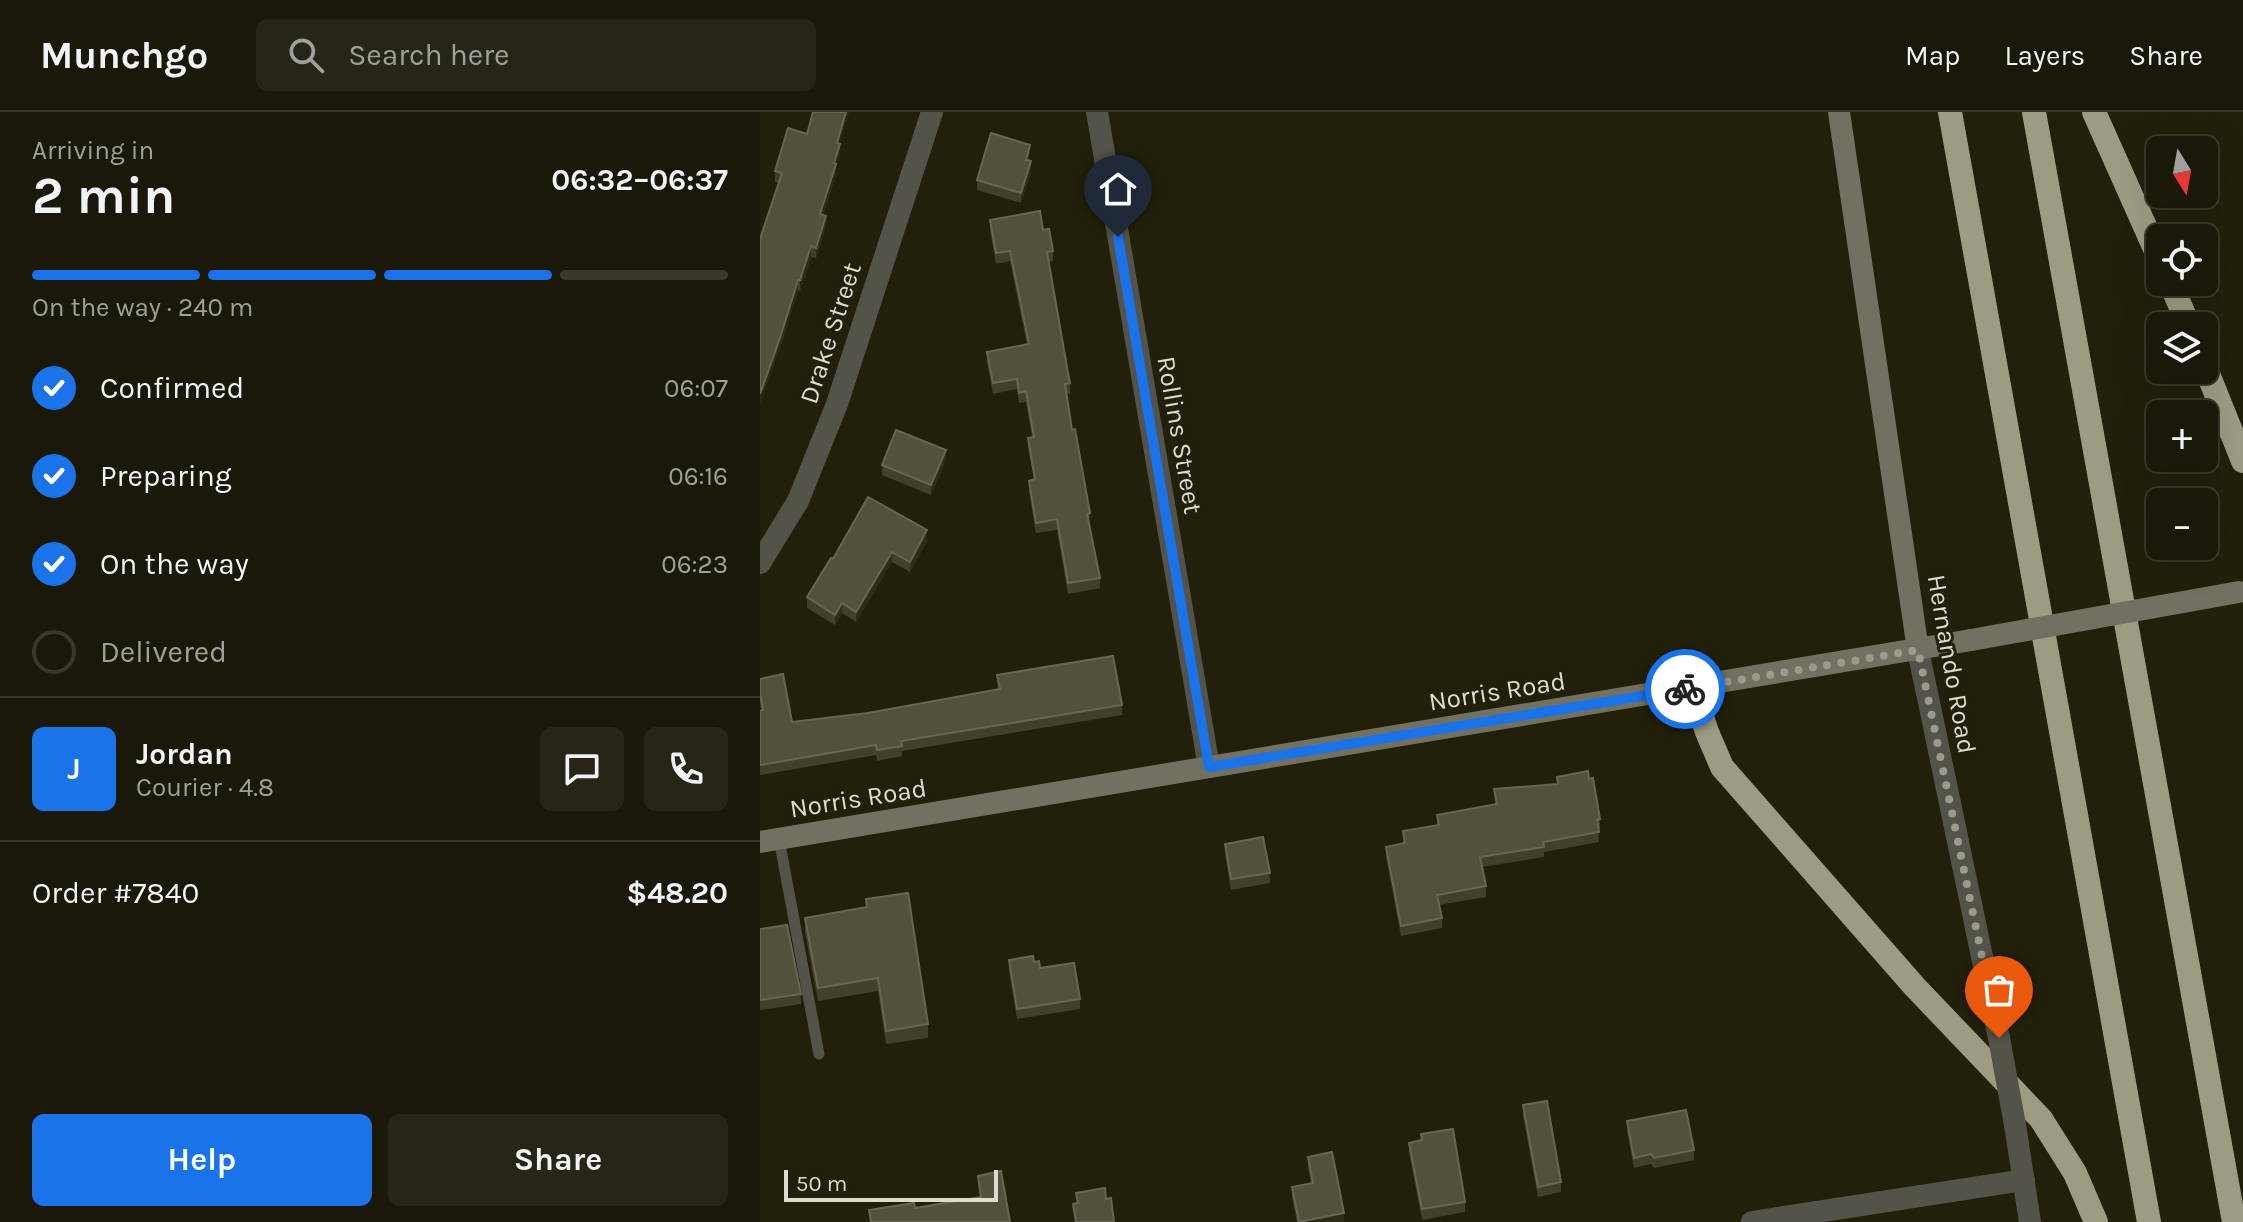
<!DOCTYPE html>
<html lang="en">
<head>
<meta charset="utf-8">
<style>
	body { margin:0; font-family:Karla,sans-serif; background:#272516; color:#f1f3f6; height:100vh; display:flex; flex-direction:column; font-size:30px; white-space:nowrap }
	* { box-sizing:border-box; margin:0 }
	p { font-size:26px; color:#9fa09c }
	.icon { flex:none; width:44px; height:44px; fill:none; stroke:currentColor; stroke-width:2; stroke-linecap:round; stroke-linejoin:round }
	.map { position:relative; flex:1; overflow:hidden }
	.side { display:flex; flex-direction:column; background:#1a1808; width:760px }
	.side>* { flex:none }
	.needle { width:52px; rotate:169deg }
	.controls { position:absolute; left:1386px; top:24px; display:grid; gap:16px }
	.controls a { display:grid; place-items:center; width:72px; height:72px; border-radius:12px; background:#1a1808; box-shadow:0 8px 32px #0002,0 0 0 2px #383729; font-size:40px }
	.scale { position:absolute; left:24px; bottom:20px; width:214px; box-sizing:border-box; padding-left:8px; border:4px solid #dddccf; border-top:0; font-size:22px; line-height:28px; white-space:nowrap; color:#dddccf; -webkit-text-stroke:6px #22200b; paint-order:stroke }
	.pin { position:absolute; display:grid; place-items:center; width:68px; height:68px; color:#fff; margin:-82px -34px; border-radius:50% 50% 50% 0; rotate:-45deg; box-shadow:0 0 8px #0007 }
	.pin .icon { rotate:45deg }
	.courier { position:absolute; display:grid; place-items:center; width:80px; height:80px; margin:-40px; border:6px solid #1a73e8; border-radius:50%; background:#fff; color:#222; box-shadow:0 2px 10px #0007 }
	.head em { font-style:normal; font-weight:700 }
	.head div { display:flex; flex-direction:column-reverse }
	.head { display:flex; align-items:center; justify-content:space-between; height:136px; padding:0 32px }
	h1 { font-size:52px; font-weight:700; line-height:60px }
	.bar { display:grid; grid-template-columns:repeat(4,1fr); gap:12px 8px; align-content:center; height:96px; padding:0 32px }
	.bar i { height:10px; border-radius:6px; background:#383729 }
	.bar .current { background:#1a73e8 }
	.bar p { grid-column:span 4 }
	.line { display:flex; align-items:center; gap:20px; padding:0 32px; border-top:2px solid #383729 }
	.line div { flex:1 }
	.round { display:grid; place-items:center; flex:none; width:84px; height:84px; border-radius:12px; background:#272516 }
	ol { padding:0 32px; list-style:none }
	li { display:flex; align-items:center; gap:24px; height:88px }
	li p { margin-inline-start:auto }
	li .icon { padding:8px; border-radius:50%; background:#1a73e8; color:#fff; stroke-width:4 }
	li:last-child { color:#9fa09c }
	li i { width:44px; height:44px; border:4px solid #383729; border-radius:50% }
	.primary-button { display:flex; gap:16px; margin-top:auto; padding:16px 32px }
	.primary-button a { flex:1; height:92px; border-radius:12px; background:#1a73e8; color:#fff; font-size:32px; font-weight:700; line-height:92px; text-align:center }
	.primary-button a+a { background:#272516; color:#f1f3f6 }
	header { display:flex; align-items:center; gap:48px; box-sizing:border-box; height:112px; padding:0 40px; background:#1a1808; border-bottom:2px solid #383729 }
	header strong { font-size:38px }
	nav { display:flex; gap:44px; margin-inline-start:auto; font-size:28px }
	.search { width:560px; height:72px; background:#272516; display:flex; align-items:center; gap:20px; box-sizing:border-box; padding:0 28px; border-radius:12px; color:#9fa09c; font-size:30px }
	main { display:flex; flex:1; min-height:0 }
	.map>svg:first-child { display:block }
</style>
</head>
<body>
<header>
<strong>Munchgo</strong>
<div class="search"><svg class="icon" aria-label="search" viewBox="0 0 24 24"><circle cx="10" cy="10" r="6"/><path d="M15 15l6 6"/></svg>Search here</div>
<nav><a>Map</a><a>Layers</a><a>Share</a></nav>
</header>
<main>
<section class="side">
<div class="head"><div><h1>2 min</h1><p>Arriving in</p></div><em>06:32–06:37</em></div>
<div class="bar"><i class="current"></i><i class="current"></i><i class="current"></i><i></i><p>On the way · 240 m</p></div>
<ol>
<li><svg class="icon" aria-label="check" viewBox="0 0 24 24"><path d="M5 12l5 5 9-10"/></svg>Confirmed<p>06:07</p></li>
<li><svg class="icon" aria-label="check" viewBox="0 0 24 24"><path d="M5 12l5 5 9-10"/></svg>Preparing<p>06:16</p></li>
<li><svg class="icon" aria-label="check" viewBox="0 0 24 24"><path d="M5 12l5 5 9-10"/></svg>On the way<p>06:23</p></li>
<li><i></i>Delivered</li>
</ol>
<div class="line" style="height:144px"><b class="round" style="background:#1a73e8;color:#fff">J</b><div><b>Jordan</b><p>Courier · 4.8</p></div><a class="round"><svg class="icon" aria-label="chat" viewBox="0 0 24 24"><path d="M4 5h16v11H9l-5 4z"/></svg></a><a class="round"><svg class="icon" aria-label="phone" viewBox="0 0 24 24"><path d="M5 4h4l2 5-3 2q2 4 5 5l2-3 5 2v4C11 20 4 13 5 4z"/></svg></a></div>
<div class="line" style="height:104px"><div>Order #7840</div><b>$48.20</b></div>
<div class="primary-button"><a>Help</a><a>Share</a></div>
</section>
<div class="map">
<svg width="1483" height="1110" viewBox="0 0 1483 1110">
	<rect width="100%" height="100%" fill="#22200b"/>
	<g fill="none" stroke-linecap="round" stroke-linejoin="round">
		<!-- service -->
		<polyline stroke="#545349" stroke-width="11" points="19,727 59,942"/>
		<!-- minor -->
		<g stroke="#545349" stroke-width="22">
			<polyline points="337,0 449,655"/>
			<polyline points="0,451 38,389 77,292 172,0"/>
			<polyline points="992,1110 1264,1068"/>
		</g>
		<!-- tertiary -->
		<g stroke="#545349" stroke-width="22">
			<polyline points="1158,538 1239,926"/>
			<polyline points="1255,1013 1270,1110"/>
		</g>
		<!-- secondary -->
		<g stroke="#727161" stroke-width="22">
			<polyline points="1079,0 1158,538"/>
			<polyline points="0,730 1211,528"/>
		</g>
		<!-- motorway -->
		<g stroke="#9d9c83" stroke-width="24">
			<polyline points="1190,0 1389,1110"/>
			<polyline points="1274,0 1474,1110"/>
			<polyline points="1334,0 1400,148"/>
			<polyline points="1410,170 1429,214"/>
			<polyline points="1444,252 1483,349"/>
			<polyline points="932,575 947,620 962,655 1155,875 1281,1007 1315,1061 1336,1110"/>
		</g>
		<!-- tertiary-bridge -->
		<polyline stroke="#545349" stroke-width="22" points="1239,926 1255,1013"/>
		<!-- secondary-bridge -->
		<polyline stroke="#727161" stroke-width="22" points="1211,528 1479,480"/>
	</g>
	<!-- wall -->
	<g fill="#42402a">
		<polygon points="79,32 80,42 76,56 76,62 63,103 66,114 56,146 51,145 40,179 38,178 20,236 18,71 15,70 15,59"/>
		<polygon points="270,43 269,49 271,60 261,91 217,78 217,68"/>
		<polygon points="230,108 283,118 293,139 293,149 288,150 310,271 310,282 307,282 312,318 330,401 329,412 340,466 340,476 308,482 297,418 276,421 269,379 269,369 274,368 268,336 268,326 272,325 266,290 259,291 257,277 233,282 227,250 227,240 267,233 250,149 236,152 230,118"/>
		<polygon points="186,348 171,383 122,363 122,353"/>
		<polygon points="167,429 150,460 132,450 96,510 82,501 75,513 47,496 47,485 73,447"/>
		<polygon points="237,563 362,593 362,603 142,639 142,644 117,649 116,643 0,663 0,599 1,599 0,591 0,567 32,610 108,601 238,578"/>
		<polygon points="797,665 829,667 840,707 840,717 838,718 839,730 784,740 784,745 722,755 726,774 726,785 679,793 682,806 682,816 641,824 626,745 626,735 643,732 643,719 677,713 677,703 735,692 734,677 797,672"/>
		<polygon points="465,732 510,761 510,771 471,778 465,742"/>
		<polygon points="106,787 168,912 168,926 126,932 118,879 58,889 45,820 45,806 106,796"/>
		<polygon points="0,817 41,882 41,892 0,898"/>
		<polygon points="249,848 274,850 320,887 320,897 257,907 249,858"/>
		<polygon points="763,993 801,1070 801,1080 778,1085 763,1004"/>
		<polygon points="867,1009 934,1038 934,1048 894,1056 891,1052 874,1056 867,1019"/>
		<polygon points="661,1022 705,1090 705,1100 662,1108 649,1041 649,1031 661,1029"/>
		<polygon points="548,1045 584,1110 537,1110 532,1085 532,1075 551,1071 548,1055"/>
	</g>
	<!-- shaded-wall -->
	<g fill="#2e2c16">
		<polygon points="86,0 89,0 77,41 77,31"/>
		<polygon points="80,32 80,42 76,56 76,62 60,112 60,102"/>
		<polygon points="270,33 270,43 266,58 266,48"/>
		<polygon points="271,49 271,60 261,91 261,81"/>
		<polygon points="66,104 66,114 56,146 56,136"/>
		<polygon points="51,134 51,145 40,179 40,168"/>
		<polygon points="38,168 38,178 20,236 0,292 0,282"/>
		<polygon points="186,338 186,348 171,383 171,373"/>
		<polygon points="167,418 167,429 150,460 150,450"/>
		<polygon points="132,440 132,450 96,510 96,500"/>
		<polygon points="82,491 82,501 75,513 75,503"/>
		<polygon points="584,1101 584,1110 542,1110"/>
	</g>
	<!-- building -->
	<g fill="#52513c" stroke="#686653" stroke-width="2">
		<polygon points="53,0 86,0 77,31 80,32 74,51 76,52 60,102 66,104 56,136 51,134 40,168 38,168 20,226 0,282 0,127 22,61 15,59 28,16 47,22"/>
		<polygon points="231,21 270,33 266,48 271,49 261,81 217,68"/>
		<polygon points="280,99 283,118 289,117 293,139 287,140 308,261 310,271 305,272 312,318 315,317 330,401 327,402 340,466 308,471 297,407 276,411 269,369 275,367 268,326 274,325 266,279 259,281 257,267 233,271 227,240 269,232 250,139 236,141 230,108"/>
		<polygon points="136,318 186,338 171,373 122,353"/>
		<polygon points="108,385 167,418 150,450 132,440 96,500 82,491 75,503 47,485 71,446 73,447"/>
		<polygon points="353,544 362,593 141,629 142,634 117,638 116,633 0,653 0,599 3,598 0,581 0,567 23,562 32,610 108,601 240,577 237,563"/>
		<polygon points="828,659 829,667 833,666 840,707 837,708 839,720 783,730 784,735 720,745 726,774 677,783 682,806 641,814 626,735 645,731 643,719 679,713 677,703 737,692 734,677 798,672 797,665"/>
		<polygon points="503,725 510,761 471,767 465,732"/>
		<polygon points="148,781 168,912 126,919 118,866 58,876 45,806 107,795 106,787"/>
		<polygon points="27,813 41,882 0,888 0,817"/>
		<polygon points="273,844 274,850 279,849 280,856 314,851 320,887 257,897 249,848"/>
		<polygon points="787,989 801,1070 778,1075 763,993"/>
		<polygon points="926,998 934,1038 894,1046 891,1042 874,1046 867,1009"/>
		<polygon points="693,1017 705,1090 662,1097 649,1031 662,1028 661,1022"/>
		<polygon points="572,1040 584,1101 539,1110 532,1075 553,1071 548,1045"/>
		<polygon points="241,1059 250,1110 111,1110 109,1098 154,1091 155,1096 221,1085 218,1064"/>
		<polygon points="345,1076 346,1087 351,1086 354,1110 316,1110 313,1092 318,1091 316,1081"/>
	</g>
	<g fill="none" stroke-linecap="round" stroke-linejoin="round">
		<!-- done -->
		<polyline stroke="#9c9a8a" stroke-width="8" stroke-dasharray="0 14.4" points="925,577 1158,538 1239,926"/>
		<!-- route -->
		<polyline stroke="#1a73e8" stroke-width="10" points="358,125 449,655 925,577"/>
	</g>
	<g text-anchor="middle" stroke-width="6" stroke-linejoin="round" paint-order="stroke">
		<!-- street labels -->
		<g font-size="26" fill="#dddccf" stroke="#22200b">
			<text transform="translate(70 221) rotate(-72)" y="9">Drake Street</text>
			<text transform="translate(420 323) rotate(80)" y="9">Rollins Street</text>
			<text transform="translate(1192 552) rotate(80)" y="9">Hernando Road</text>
			<text transform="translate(737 579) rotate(-9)" y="9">Norris Road</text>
			<text transform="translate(98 686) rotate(-9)" y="9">Norris Road</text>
		</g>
	</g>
</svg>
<div class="controls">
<a><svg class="needle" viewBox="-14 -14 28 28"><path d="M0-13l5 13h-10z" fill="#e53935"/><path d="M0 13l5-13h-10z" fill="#9fa09c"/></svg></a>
<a><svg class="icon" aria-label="locate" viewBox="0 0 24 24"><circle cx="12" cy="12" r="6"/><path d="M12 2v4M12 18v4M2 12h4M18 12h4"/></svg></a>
<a><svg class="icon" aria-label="layers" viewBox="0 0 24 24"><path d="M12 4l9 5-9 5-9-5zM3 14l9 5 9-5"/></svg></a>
<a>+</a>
<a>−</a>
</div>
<div class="scale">50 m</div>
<div class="pin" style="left:1239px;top:926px;background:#ea580c"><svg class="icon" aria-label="bag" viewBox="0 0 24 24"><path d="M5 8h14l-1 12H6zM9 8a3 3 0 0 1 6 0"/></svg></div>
<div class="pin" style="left:358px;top:125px;background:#1f2937"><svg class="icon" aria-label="home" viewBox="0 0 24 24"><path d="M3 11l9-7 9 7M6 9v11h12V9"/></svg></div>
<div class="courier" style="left:925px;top:577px"><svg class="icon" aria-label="bike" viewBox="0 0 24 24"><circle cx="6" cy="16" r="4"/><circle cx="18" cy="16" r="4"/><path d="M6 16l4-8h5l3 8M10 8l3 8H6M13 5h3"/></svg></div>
</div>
</main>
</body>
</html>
